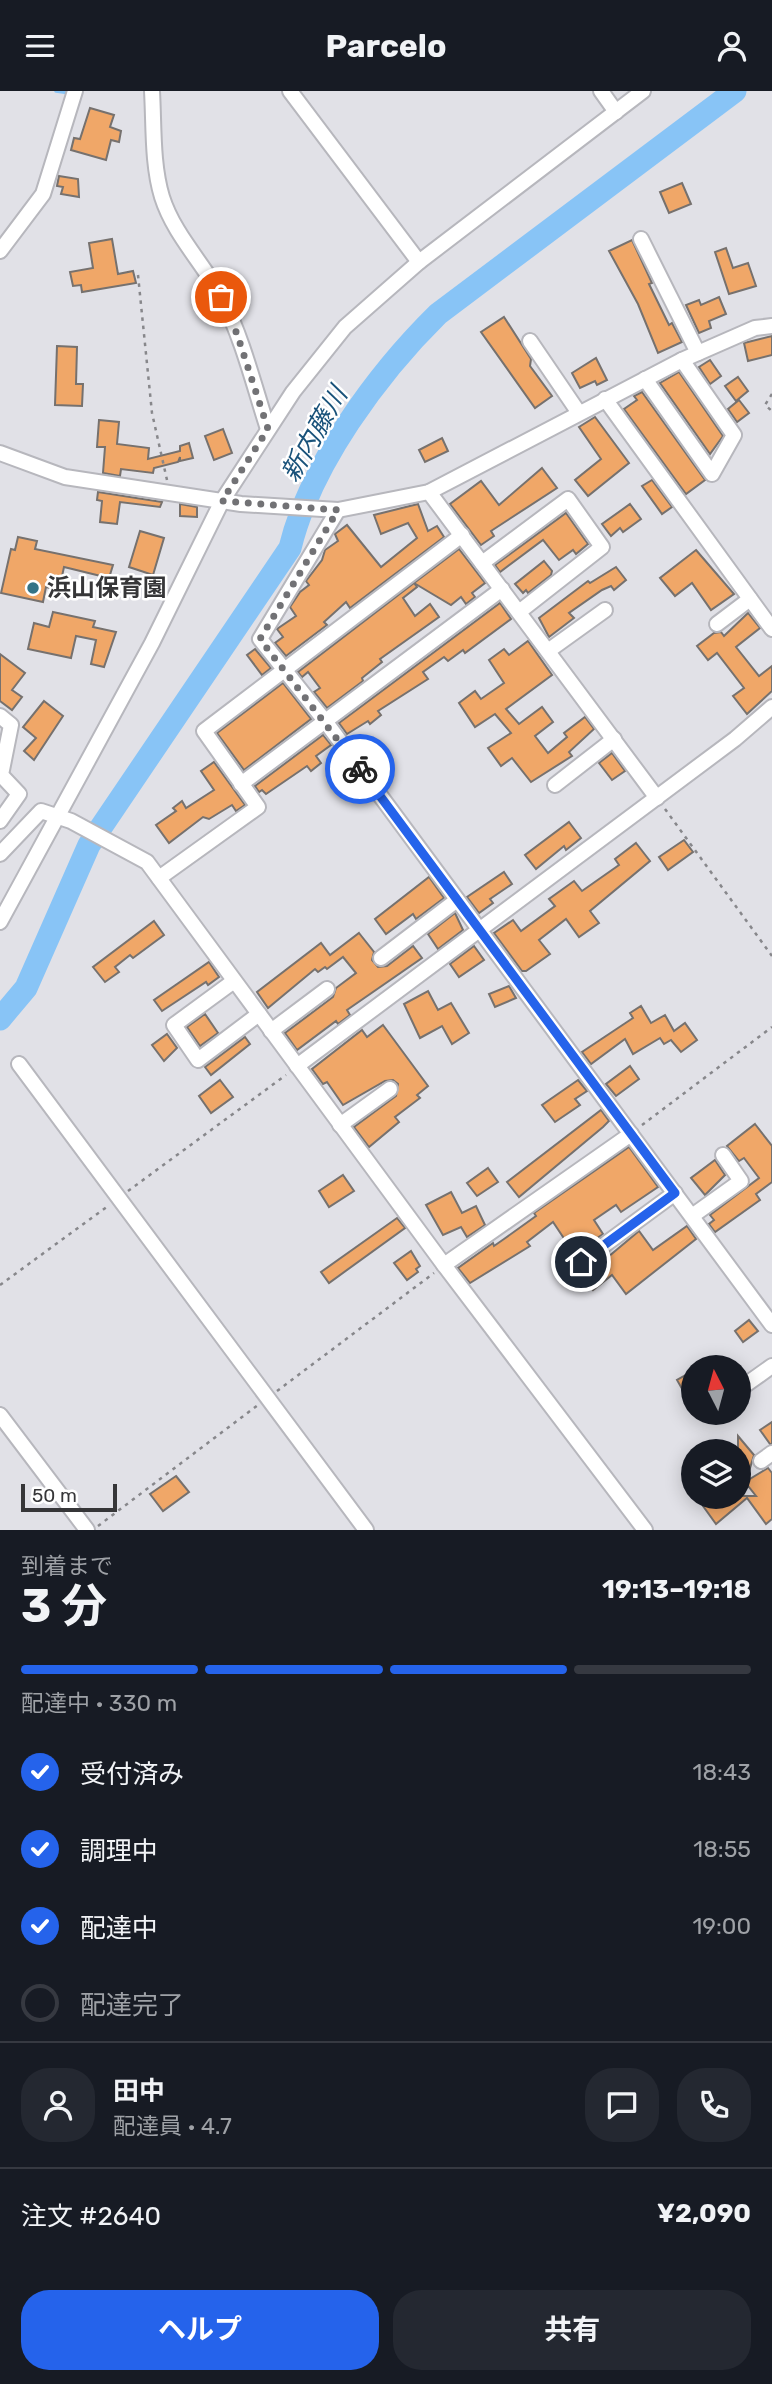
<!DOCTYPE html>
<html lang="ja">
<head>
<meta charset="utf-8">
<style>
	body { margin:0; font-family:Rubik,"Noto Sans JP",sans-serif; background:#242831; color:#f1f3f6; height:100vh; display:flex; flex-direction:column; font-size:26px; white-space:nowrap }
	* { box-sizing:border-box; margin:0 }
	p { font-size:23px; color:#9ea1a6 }
	.icon { flex:none; width:38px; height:38px; fill:none; stroke:currentColor; stroke-width:2; stroke-linecap:round; stroke-linejoin:round }
	.map { position:relative; height:1439px; overflow:hidden }
	.sheet { display:flex; flex-direction:column; background:#171b24; flex:1 }
	.sheet>* { flex:none }
	.needle { width:46px; rotate:354deg }
	.buttons { position:absolute; left:681px; top:1264px; display:grid; gap:14px }
	.buttons a { display:grid; place-items:center; width:70px; height:70px; border-radius:50%; background:#171b24; box-shadow:0 4px 18px #0003; font-size:35px }
	.scale { position:absolute; left:21px; bottom:18px; width:96px; box-sizing:border-box; padding-left:7px; border:4px solid #363638; border-top:0; font-size:19px; line-height:24px; white-space:nowrap; color:#363638; -webkit-text-stroke:5px #fff; paint-order:stroke }
	.pin { position:absolute; display:grid; place-items:center; width:60px; height:60px; color:#fff; margin:-30px; border:4px solid #fff; border-radius:50%; box-shadow:0 2px 7px #0007 }
	.courier { position:absolute; display:grid; place-items:center; width:70px; height:70px; margin:-35px; border:5px solid #2563eb; border-radius:50%; background:#fff; color:#222; box-shadow:0 2px 9px #0007 }
	.headline em { font-style:normal; font-weight:700 }
	.headline div { display:flex; flex-direction:column-reverse }
	.headline { display:flex; align-items:center; justify-content:space-between; height:119px; padding:0 21px }
	h1 { font-size:46px; font-weight:700; line-height:52px }
	.bar { display:grid; grid-template-columns:repeat(4,1fr); gap:10px 7px; align-content:center; height:84px; padding:0 21px }
	.bar i { height:9px; border-radius:5px; background:#363941 }
	.bar .current { background:#2563eb }
	.bar p { grid-column:span 4 }
	.line { display:flex; align-items:center; gap:18px; padding:0 21px; border-top:2px solid #363941 }
	.line div { flex:1 }
	.round { display:grid; place-items:center; flex:none; width:74px; height:74px; border-radius:28px; background:#242831 }
	ol { padding:0 21px; list-style:none }
	li { display:flex; align-items:center; gap:21px; height:77px }
	li p { margin-inline-start:auto }
	li .icon { padding:7px; border-radius:50%; background:#2563eb; color:#fff; stroke-width:4 }
	li:last-child { color:#9ea1a6 }
	li i { width:38px; height:38px; border:4px solid #363941; border-radius:50% }
	.cta { display:flex; gap:14px; margin-top:auto; padding:14px 21px }
	.cta a { flex:1; height:80px; border-radius:28px; background:#2563eb; color:#fff; font-size:28px; font-weight:700; line-height:80px; text-align:center }
	.cta a+a { background:#242831; color:#f1f3f6 }
	header { display:flex; justify-content:space-between; align-items:center; height:91px; padding:0 21px; background:#171b24; font-size:32px; font-weight:700 }
	.map>svg:first-child { display:block }
</style>
</head>
<body>
<header><svg class="icon" aria-label="menu" viewBox="0 0 24 24"><path d="M4 6h16M4 12h16M4 18h16"/></svg>Parcelo<svg class="icon" aria-label="person" viewBox="0 0 24 24"><circle cx="12" cy="8" r="4"/><path d="M4 21q1-7 8-7t8 7"/></svg></header>
<div class="map">
<svg width="772" height="1439" viewBox="0 0 772 1439">
	<rect width="100%" height="100%" fill="#e1e1e7"/>
	<g fill="none" stroke-linecap="round" stroke-linejoin="round">
		<!-- stream -->
		<polyline stroke="#88c4f6" stroke-width="3.5" points="56,0 70,2"/>
		<!-- river -->
		<path stroke="#88c4f6" stroke-width="23" d="M0 928 26 897 89 754 290 457C310 374 378 282 438 223L735 0"/>
	</g>
	<!-- building -->
	<g fill="#f0a768" stroke="#76716e" stroke-width="2">
		<polygon points="90,17 114,24 110,36 121,40 119,51 111,49 106,69 71,59 74,47 80,48"/>
		<polygon points="59,85 78,88 79,106 61,103 63,96 57,95"/>
		<polygon points="682,92 691,113 669,122 660,101"/>
		<polygon points="112,148 118,183 133,180 136,192 82,201 81,194 73,195 70,181 93,177 89,152"/>
		<polygon points="632,149 652,192 649,193 669,234 672,232 682,251 658,262 638,213 609,160"/>
		<polygon points="726,157 733,177 748,172 756,195 729,203 715,161"/>
		<polygon points="719,206 726,223 709,230 711,237 699,242 686,214 699,209 701,214"/>
		<polygon points="504,226 531,268 530,275 552,305 535,317 481,241"/>
		<polygon points="772,245 772,264 748,270 744,252"/>
		<polygon points="57,255 77,256 76,293 83,293 82,315 55,314"/>
		<polygon points="596,267 607,289 597,294 595,290 580,297 572,282"/>
		<polygon points="710,269 721,285 710,293 699,276"/>
		<polygon points="679,281 723,345 710,363 660,292"/>
		<polygon points="738,286 748,300 736,310 725,295"/>
		<polygon points="642,301 705,389 686,403 624,318 637,309 634,305"/>
		<polygon points="739,309 749,322 737,331 728,318"/>
		<polygon points="595,326 629,372 588,405 575,389 601,368 579,336"/>
		<polygon points="99,329 119,331 117,353 149,357 148,368 180,360 180,355 189,352 193,367 180,370 180,366 178,371 154,377 153,382 121,378 120,385 103,382 105,356 97,356"/>
		<polygon points="223,338 232,362 214,369 205,345"/>
		<polygon points="442,347 448,360 425,371 419,359"/>
		<polygon points="542,377 557,397 491,440 494,445 481,454 450,413 481,390 499,414"/>
		<polygon points="652,389 672,416 662,423 642,395"/>
		<polygon points="98,401 162,411 160,416 120,411 117,433 100,431 102,410 97,409"/>
		<polygon points="180,413 197,416 197,426 180,425"/>
		<polygon points="418,413 428,440 437,435 444,446 350,517 346,511 324,531 327,534 286,565 275,552 283,546 277,538 296,525 290,516 300,501 309,494 306,490 322,469 325,459 338,450 335,443 347,434 381,476 417,447 408,432 381,443 374,424"/>
		<polygon points="630,413 641,428 623,441 620,437 611,445 602,433"/>
		<polygon points="566,422 588,453 576,463 573,459 559,469 543,449 500,481 495,474"/>
		<polygon points="140,440 164,447 153,484 129,476"/>
		<polygon points="18,446 37,450 35,458 113,474 109,487 64,476 59,499 46,496 43,511 1,502 11,458 15,459"/>
		<polygon points="459,458 485,492 472,502 475,506 466,513 461,506 451,514 414,492"/>
		<polygon points="696,459 734,503 711,519 692,492 675,505 660,487"/>
		<polygon points="544,470 552,480 551,484 528,502 526,499 523,502 515,493"/>
		<polygon points="616,476 626,489 614,499 611,495 602,499 569,522 574,527 549,546 539,527 588,490 590,492"/>
		<polygon points="414,492 417,496 403,507 415,525 430,513 439,526 380,568 382,571 362,587 363,590 327,617 314,601 320,597 308,581 302,586 298,581"/>
		<polygon points="500,512 511,528 465,562 463,559 448,570 444,566 423,581 428,588 378,620 381,624 370,633 368,630 347,643 339,632"/>
		<polygon points="53,521 95,530 93,536 116,541 104,576 91,573 96,549 76,545 71,567 28,558 34,532 49,536"/>
		<polygon points="748,522 760,537 736,556 759,585 772,575 772,600 747,623 733,605 744,597 717,562 708,569 697,555 714,542 721,541 724,545"/>
		<polygon points="528,550 552,584 506,618 519,633 542,616 553,631 535,645 548,662 567,646 564,642 585,626 594,638 569,661 572,665 531,691 512,667 501,675 488,657 511,642 495,623 475,636 459,612 475,600 481,608 504,592 489,569 504,558 509,564"/>
		<polygon points="255,558 271,577 262,584 247,564"/>
		<polygon points="0,563 25,582 12,599 22,606 12,619 0,610"/>
		<polygon points="283,592 311,628 244,679 217,642"/>
		<polygon points="44,610 63,625 34,669 24,660 36,647 23,636"/>
		<polygon points="323,644 331,654 316,665 321,672 311,680 307,675 266,703 262,699 259,701 255,695"/>
		<polygon points="612,662 625,680 612,689 599,672"/>
		<polygon points="214,671 245,714 236,720 232,714 209,728 203,726 169,752 156,734 176,720 173,717 182,710 186,717 214,699 201,680"/>
		<polygon points="569,731 581,747 566,759 564,755 536,778 525,764"/>
		<polygon points="684,749 693,761 668,779 659,766"/>
		<polygon points="636,752 650,770 590,820 599,832 579,846 566,828 539,849 550,863 526,880 522,880 494,842 513,829 521,840 555,815 549,808 574,790 582,800 619,774 615,768"/>
		<polygon points="504,781 512,793 490,808 493,812 479,822 467,806"/>
		<polygon points="429,786 444,807 416,828 413,823 386,843 375,828"/>
		<polygon points="455,822 463,839 438,858 428,843"/>
		<polygon points="154,830 164,844 133,867 130,864 115,876 119,881 105,891 93,876"/>
		<polygon points="359,842 374,861 372,869 378,876 387,875 413,855 422,867 347,919 350,924 338,933 336,930 297,959 285,942 333,906 336,897 356,882 343,866 327,878 325,876 318,881 315,878 268,917 257,901 321,852 330,864"/>
		<polygon points="474,855 484,869 459,886 450,873"/>
		<polygon points="209,871 219,886 208,894 206,891 162,920 154,909"/>
		<polygon points="509,895 516,907 495,916 489,903"/>
		<polygon points="428,900 438,919 451,912 469,942 452,953 442,935 420,947 404,913"/>
		<polygon points="641,915 651,932 665,924 674,940 685,932 697,949 681,961 671,949 664,953 660,947 633,963 625,948 591,973 582,961 633,927 630,922"/>
		<polygon points="205,923 218,942 200,955 187,936"/>
		<polygon points="383,934 428,995 417,1004 420,1007 395,1026 399,1031 369,1056 354,1036 396,1005 398,993 393,989 385,990 343,1014 327,991 323,993 312,978 362,939 367,946"/>
		<polygon points="167,943 177,957 164,970 152,954"/>
		<polygon points="245,946 250,953 211,984 205,976"/>
		<polygon points="630,975 639,988 616,1005 606,993"/>
		<polygon points="220,989 233,1006 211,1022 199,1005"/>
		<polygon points="578,989 587,1000 575,1008 580,1014 555,1031 542,1014"/>
		<polygon points="601,1019 609,1030 603,1036 519,1106 507,1091"/>
		<polygon points="755,1033 772,1055 772,1091 756,1103 760,1109 715,1141 709,1133 714,1129 710,1124 759,1087 744,1067 739,1070 727,1055"/>
		<polygon points="629,1056 658,1096 621,1121 616,1114 594,1129 603,1143 593,1150 590,1146 571,1158 553,1131 527,1151 530,1155 470,1192 458,1177 493,1152 494,1155 504,1148 536,1125 534,1122"/>
		<polygon points="715,1069 725,1084 705,1104 691,1087"/>
		<polygon points="488,1077 498,1091 477,1105 467,1092"/>
		<polygon points="343,1084 354,1100 329,1116 319,1100"/>
		<polygon points="451,1101 462,1122 476,1115 485,1134 467,1146 461,1136 443,1144 426,1114"/>
		<polygon points="397,1127 405,1137 329,1192 321,1181"/>
		<polygon points="687,1135 696,1148 626,1203 612,1184 593,1199 583,1187 639,1140 653,1159"/>
		<polygon points="411,1160 420,1175 416,1178 418,1181 407,1189 394,1172"/>
		<polygon points="749,1229 758,1240 743,1251 735,1240"/>
		<polygon points="693,1280 693,1317 677,1289"/>
		<polygon points="772,1331 772,1353 770,1353 760,1339"/>
		<polygon points="738,1345 754,1364 747,1387 738,1377"/>
		<polygon points="768,1377 772,1382 772,1428 766,1433 747,1407 716,1433 703,1415 716,1405 756,1405 745,1391"/>
		<polygon points="176,1385 189,1401 163,1420 150,1403"/>
	</g>
	<g fill="none" stroke-linecap="round" stroke-linejoin="round">
		<defs>
			<g id="street">
				<path d="M152 0C154 35 152 73 162 106 174 144 204 173 222 207 243 249 254 295 268 338"/>
				<polyline points="290,0 419,171"/>
				<polyline points="601,0 616,21"/>
				<polyline points="641,148 698,262"/>
				<polyline points="0,160 43,103 75,0"/>
				<polyline points="530,250 579,322"/>
				<polyline points="645,288 712,383 734,344 682,269"/>
				<polyline points="605,308 772,538"/>
				<polyline points="0,362 65,386 241,413 338,419 429,401 682,269 755,237 772,235"/>
				<polyline points="429,401 657,707"/>
				<polyline points="338,419 260,548 325,630 772,1234"/>
				<polyline points="482,472 568,408 602,456 519,521"/>
				<polyline points="717,533 750,508"/>
				<polyline points="548,560 605,519"/>
				<polyline points="0,625 11,634 1,684 19,703 0,730"/>
				<polyline points="241,693 502,498"/>
				<polyline points="555,694 614,648"/>
				<polyline points="0,763 41,720 71,730 147,771 444,1174 645,1439"/>
				<polyline points="159,787 258,716 204,640 462,444"/>
				<polyline points="0,831 152,552 222,410 293,301 345,236 419,171 643,0"/>
				<polyline points="381,867 457,809"/>
				<polyline points="234,890 174,934 198,969 259,923"/>
				<polyline points="271,940 327,898"/>
				<polyline points="19,973 366,1439"/>
				<polyline points="297,975 735,648 772,616"/>
				<polyline points="340,1034 390,998"/>
				<polyline points="692,1125 741,1090 723,1064"/>
				<polyline points="581,1171 675,1102"/>
				<polyline points="444,1174 631,1043"/>
				<polyline points="741,1297 772,1275"/>
				<polyline points="0,1324 87,1439"/>
				<polyline points="761,1370 772,1362"/>
			</g>
		</defs>
		<!-- street casing -->
		<use href="#street" stroke="#b7b7bd" stroke-width="18"/>
		<!-- path -->
		<g stroke="#87878b" stroke-width="2.5" stroke-dasharray="3.5 5" stroke-linecap="butt">
			<polyline points="138,184 152,322 167,389"/>
			<polyline points="772,303 765,314 772,320"/>
			<polyline points="665,718 772,865"/>
			<polyline points="642,1034 772,936"/>
			<polyline points="128,1100 286,984"/>
			<polyline points="0,1194 108,1115"/>
			<polyline points="277,1300 434,1182"/>
			<polyline points="98,1435 258,1314"/>
		</g>
		<!-- street -->
		<use href="#street" stroke="#fff" stroke-width="14"/>
	</g>
	<g fill="none" stroke-linecap="round" stroke-linejoin="round">
		<!-- done -->
		<polyline stroke="#727275" stroke-width="7" stroke-dasharray="0 12.6" points="221,206 237,243 268,338 222,410 338,419 260,548 360,678"/>
		<!-- route -->
		<polyline stroke="#2563eb" stroke-width="9" points="360,678 675,1102 581,1171"/>
	</g>
	<!-- markers -->
	<circle fill="#337387" stroke="#fff" stroke-width="2.5" cx="33" cy="497" r="7"/>
	<g text-anchor="middle" stroke-width="5" stroke-linejoin="round" paint-order="stroke">
		<!-- poi labels -->
		<g font-size="24" font-weight="bold" fill="#363638" stroke="#fff" text-anchor="start">
			<text x="47" y="505">浜山保育園</text>
		</g>
		<!-- water labels -->
		<g font-size="26" font-style="italic" fill="#19527a" stroke="#fff">
			<text transform="translate(314 343) rotate(-60)" y="9">新内藤川</text>
		</g>
	</g>
</svg>
<div class="buttons">
<a><svg class="needle" viewBox="-14 -14 28 28"><path d="M0-13l5 13h-10z" fill="#e53935"/><path d="M0 13l5-13h-10z" fill="#9ea1a6"/></svg></a>
<a><svg class="icon" aria-label="layers" viewBox="0 0 24 24"><path d="M12 4l9 5-9 5-9-5zM3 14l9 5 9-5"/></svg></a>
</div>
<div class="scale">50 m</div>
<div class="pin" style="left:221px;top:206px;background:#ea580c"><svg class="icon" aria-label="bag" viewBox="0 0 24 24"><path d="M5 8h14l-1 12H6zM9 8a3 3 0 0 1 6 0"/></svg></div>
<div class="pin" style="left:581px;top:1171px;background:#1f2937"><svg class="icon" aria-label="home" viewBox="0 0 24 24"><path d="M3 11l9-7 9 7M6 9v11h12V9"/></svg></div>
<div class="courier" style="left:360px;top:678px"><svg class="icon" aria-label="bike" viewBox="0 0 24 24"><circle cx="6" cy="16" r="4"/><circle cx="18" cy="16" r="4"/><path d="M6 16l4-8h5l3 8M10 8l3 8H6M13 5h3"/></svg></div>
</div>
<section class="sheet">
<div class="headline"><div><h1>3 分</h1><p>到着まで</p></div><em>19:13–19:18</em></div>
<div class="bar"><i class="current"></i><i class="current"></i><i class="current"></i><i></i><p>配達中 · 330 m</p></div>
<ol>
<li><svg class="icon" aria-label="check" viewBox="0 0 24 24"><path d="M5 12l5 5 9-10"/></svg>受付済み<p>18:43</p></li>
<li><svg class="icon" aria-label="check" viewBox="0 0 24 24"><path d="M5 12l5 5 9-10"/></svg>調理中<p>18:55</p></li>
<li><svg class="icon" aria-label="check" viewBox="0 0 24 24"><path d="M5 12l5 5 9-10"/></svg>配達中<p>19:00</p></li>
<li><i></i>配達完了</li>
</ol>
<div class="line" style="height:126px"><a class="round"><svg class="icon" aria-label="person" viewBox="0 0 24 24"><circle cx="12" cy="8" r="4"/><path d="M4 21q1-7 8-7t8 7"/></svg></a><div><b>田中</b><p>配達員 · 4.7</p></div><a class="round"><svg class="icon" aria-label="chat" viewBox="0 0 24 24"><path d="M4 5h16v11H9l-5 4z"/></svg></a><a class="round"><svg class="icon" aria-label="phone" viewBox="0 0 24 24"><path d="M5 4h4l2 5-3 2q2 4 5 5l2-3 5 2v4C11 20 4 13 5 4z"/></svg></a></div>
<div class="line" style="height:91px"><div>注文 #2640</div><b>¥2,090</b></div>
<div class="cta"><a>ヘルプ</a><a>共有</a></div>
</section>
</body>
</html>
